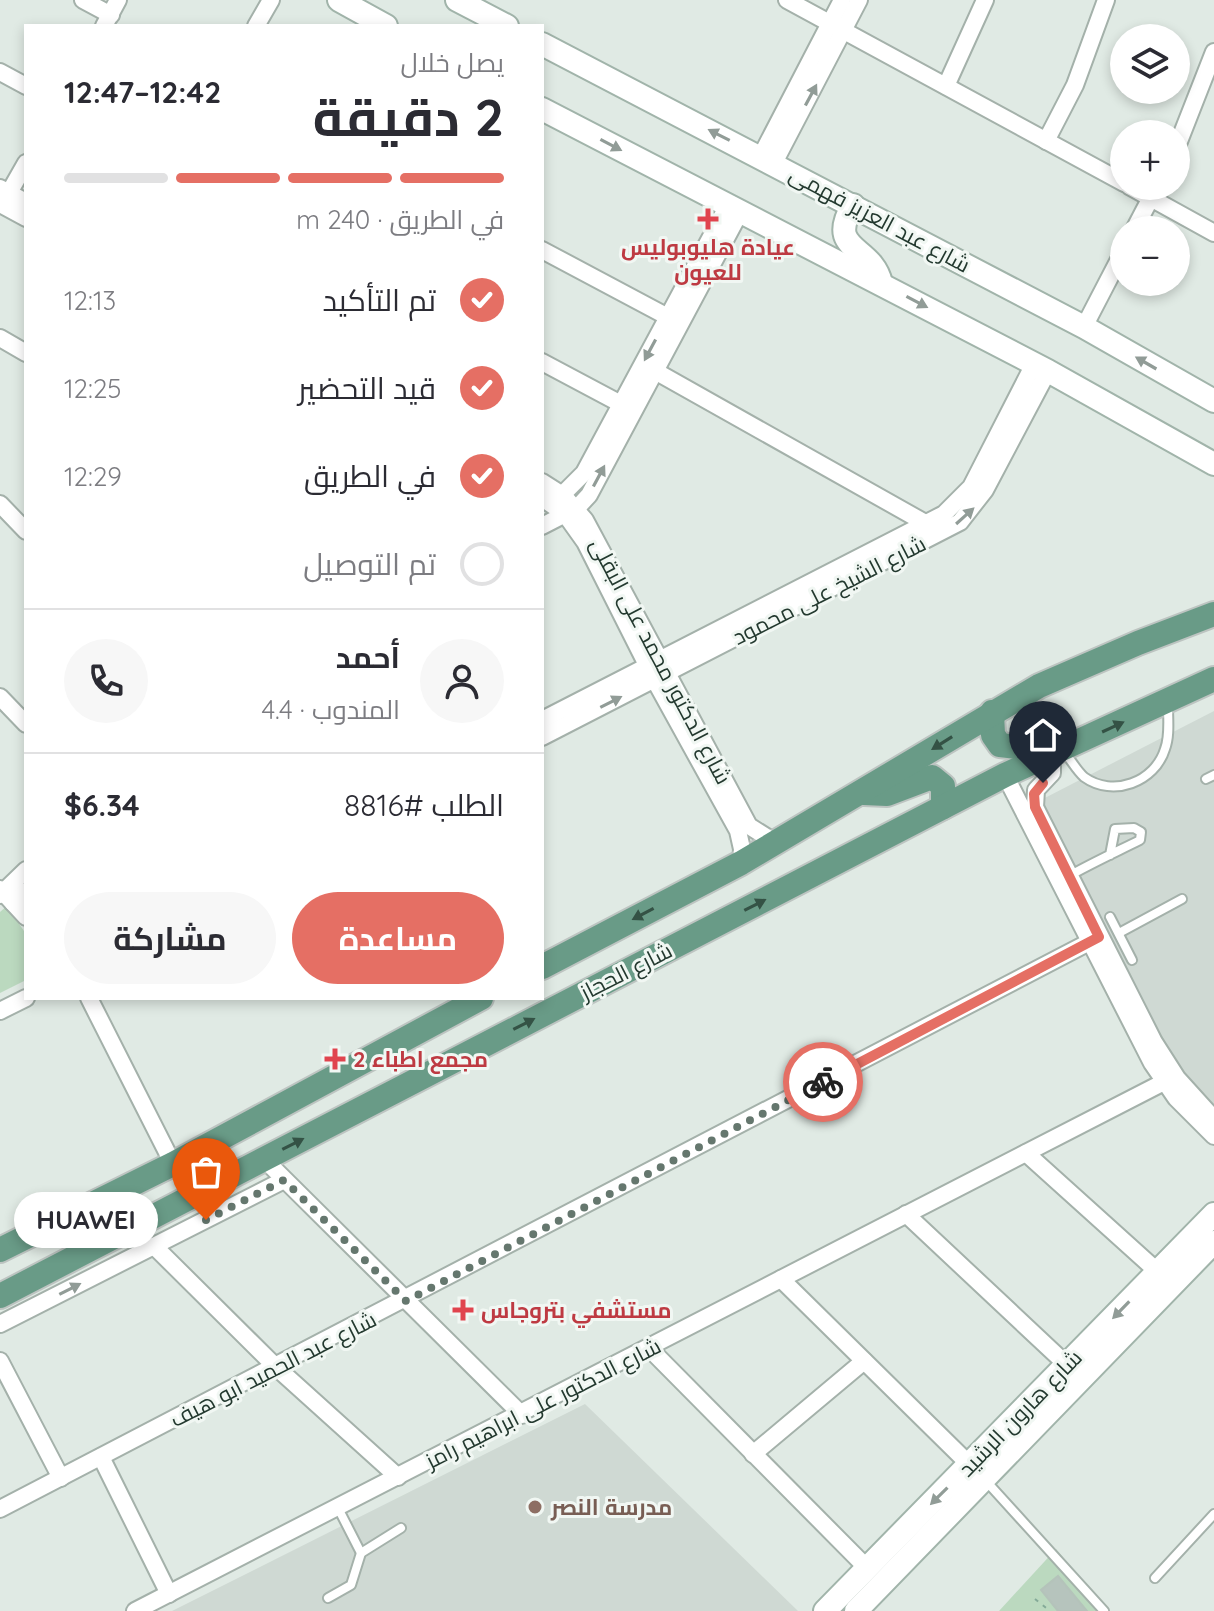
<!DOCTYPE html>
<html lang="ar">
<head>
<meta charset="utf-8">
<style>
	body { margin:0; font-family:Quicksand,Cairo,sans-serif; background:#f7f7f7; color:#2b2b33; direction:rtl; height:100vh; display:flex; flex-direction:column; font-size:30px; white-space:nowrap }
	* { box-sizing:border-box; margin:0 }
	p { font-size:26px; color:#7c7c81 }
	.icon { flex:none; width:44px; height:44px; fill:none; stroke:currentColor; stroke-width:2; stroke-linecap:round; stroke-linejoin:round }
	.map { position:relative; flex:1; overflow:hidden; direction:ltr }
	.drawer { position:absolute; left:24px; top:24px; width:520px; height:976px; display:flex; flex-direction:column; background:#fff; border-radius:0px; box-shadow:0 4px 12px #0003; direction:rtl }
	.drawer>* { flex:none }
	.fabs { position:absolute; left:1110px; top:24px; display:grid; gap:16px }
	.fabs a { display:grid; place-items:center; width:80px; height:80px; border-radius:50%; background:#fff; box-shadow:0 4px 12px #0003; font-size:40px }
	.pin { position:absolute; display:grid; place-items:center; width:68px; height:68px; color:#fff; margin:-82px -34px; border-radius:50% 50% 50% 0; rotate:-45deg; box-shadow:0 0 8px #0007 }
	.pin .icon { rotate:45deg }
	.courier { position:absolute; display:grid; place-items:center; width:80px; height:80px; margin:-40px; border:6px solid #e56f64; border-radius:50%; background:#fff; color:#222; box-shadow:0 2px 10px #0007 }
	.bubble { position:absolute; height:56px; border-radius:28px; background:#fff; box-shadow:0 4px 12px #0003; font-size:26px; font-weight:700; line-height:56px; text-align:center; direction:rtl }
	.summary em { font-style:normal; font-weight:700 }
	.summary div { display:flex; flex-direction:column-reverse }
	.summary { display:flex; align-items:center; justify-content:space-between; height:136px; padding:0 40px }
	h1 { font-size:52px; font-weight:700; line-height:60px }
	.bar { display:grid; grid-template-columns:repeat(4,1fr); gap:12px 8px; align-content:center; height:96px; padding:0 40px }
	.bar i { height:10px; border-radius:6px; background:#e1e1e2 }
	.bar .selected { background:#e56f64 }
	.bar p { grid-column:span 4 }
	.line { display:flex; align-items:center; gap:20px; padding:0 40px; border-top:2px solid #e1e1e2 }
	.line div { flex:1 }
	.round { display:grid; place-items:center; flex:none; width:84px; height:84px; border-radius:42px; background:#f7f7f7 }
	ol { padding:0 40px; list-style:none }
	li { display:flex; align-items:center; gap:24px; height:88px }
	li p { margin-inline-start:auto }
	li .icon { padding:8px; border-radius:50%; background:#e56f64; color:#fff; stroke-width:4 }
	li:last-child { color:#7c7c81 }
	li i { width:44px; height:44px; border:4px solid #e1e1e2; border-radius:50% }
	.primary-button { display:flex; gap:16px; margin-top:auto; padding:16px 40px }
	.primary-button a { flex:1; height:92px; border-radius:48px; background:#e56f64; color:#fff; font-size:32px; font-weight:700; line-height:92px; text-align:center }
	.primary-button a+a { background:#f7f7f7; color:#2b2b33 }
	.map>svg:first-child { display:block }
</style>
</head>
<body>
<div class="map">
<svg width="1214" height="1611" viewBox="0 0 1214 1611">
	<rect width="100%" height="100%" fill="#e0eae4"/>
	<!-- built -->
	<g fill="#cfd9d3">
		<polygon points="1214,711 1214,1115 1170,1062 1037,802"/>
		<polygon points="585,1404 798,1611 172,1611"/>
	</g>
	<!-- green -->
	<g fill="#bbd9bf">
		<polygon points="7,906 26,934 26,980 0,993 0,912"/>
		<polygon points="1056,1549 1107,1611 999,1611"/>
	</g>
	<!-- building -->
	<polygon fill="#b6c4bd" stroke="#b4c3ba" stroke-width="2" points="1058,1576 1087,1611 1058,1611 1041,1590"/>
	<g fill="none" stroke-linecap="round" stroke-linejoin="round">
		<defs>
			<g id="lane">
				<path d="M1065 753C1071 760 1077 771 1084 777 1113 798 1155 782 1165 749 1170 736 1168 720 1168 706"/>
				<polyline points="1206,779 1214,775"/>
				<path d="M1069 876C1092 863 1116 852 1140 840L1141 832 1134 828 1115 829 1110 855"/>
				<polyline points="1110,917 1132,960"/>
				<polyline points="1119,933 1182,899"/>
				<polyline points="986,1481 1104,1611"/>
				<polyline points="338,1508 361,1553"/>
				<polyline points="1155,1578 1214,1514"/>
				<polyline points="328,1598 351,1585 361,1553 401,1528"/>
			</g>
			<g id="street">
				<polyline points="83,0 111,15"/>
				<polyline points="787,0 1124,183"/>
				<polyline points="104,26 118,0"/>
				<polyline points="256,26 271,0"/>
				<polyline points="0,72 26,86"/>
				<polyline points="946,86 985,0"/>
				<polyline points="1046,141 1075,85 1106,0"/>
				<polyline points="1176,149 1214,52"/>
				<polyline points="761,156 842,0"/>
				<polyline points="774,163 859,0"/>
				<polyline points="1129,186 1214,233"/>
				<polyline points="0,188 26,202"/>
				<polyline points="0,204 26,218"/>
				<polyline points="2,205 26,163"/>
				<polyline points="1134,230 1157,186"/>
				<polyline points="542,250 668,317"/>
				<polyline points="1084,327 1124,250"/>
				<polyline points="0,338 26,353"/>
				<polyline points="542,362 621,404"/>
				<polyline points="655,371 927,524"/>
				<polyline points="542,482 564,496 585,520 749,826 776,843"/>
				<polyline points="542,498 565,514 585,542 654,679 738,831 742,849 741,863"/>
				<polyline points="556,501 584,473 727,207"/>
				<polyline points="0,504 26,531"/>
				<polyline points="542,526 577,508 589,495 739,214"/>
				<polyline points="0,697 26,724"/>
				<polyline points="542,720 944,514 971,487 1034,364"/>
				<polyline points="542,737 960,522 985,490 1048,371"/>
				<polyline points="1052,755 1052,773 1036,790 1035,807 1154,1042 1177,1078 1214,1119"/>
				<polyline points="1005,775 1152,1063 1176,1098 1214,1136"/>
				<polyline points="0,889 26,917"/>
				<polyline points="0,895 26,870"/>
				<polyline points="13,903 26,891"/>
				<polyline points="89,998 173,1164"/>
				<polyline points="0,1011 26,998"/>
				<polyline points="1026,1153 1158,1272"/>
				<polyline points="264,1159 522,1415"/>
				<polyline points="906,1214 1067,1365"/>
				<polyline points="154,1246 276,1367 398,1477"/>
				<polyline points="781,1279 976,1471"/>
				<polyline points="0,1324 284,1180"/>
				<polyline points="649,1348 867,1568"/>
				<polyline points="0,1361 61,1478"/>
				<polyline points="753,1454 864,1361"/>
				<polyline points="101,1457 169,1594"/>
				<polyline points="0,1509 1099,937"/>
				<polyline points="135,1611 1164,1082"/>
			</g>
			<g id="secondary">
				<polyline points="339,0 386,26"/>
				<polyline points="457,0 507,26"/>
				<polyline points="542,44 1084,327 1214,401"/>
				<polyline points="542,109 1048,371 1214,464"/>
				<path d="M853 205C825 252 872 244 881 283"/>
				<polyline points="825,1611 1214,1214"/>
				<polyline points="856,1611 1214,1242"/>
			</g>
			<g id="primary">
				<polyline points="992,712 993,735 1000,745 1041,750 1052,755"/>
				<polyline points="864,793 887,794 932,777 943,786 943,807"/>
				<polyline points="542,967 741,863 1039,686 1138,643 1214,614"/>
				<polyline points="0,1250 173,1164 481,998"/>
				<polyline points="0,1296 1005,775 1214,679"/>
			</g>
		</defs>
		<!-- lane casing -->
		<use href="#lane" stroke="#a4b1aa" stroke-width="12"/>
		<!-- street casing -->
		<use href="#street" stroke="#a4b1aa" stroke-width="20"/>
		<!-- secondary casing -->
		<use href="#secondary" stroke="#a1b4aa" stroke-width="26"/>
		<!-- primary casing -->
		<use href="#primary" stroke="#bdc4c1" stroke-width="28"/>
		<!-- path -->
		<polyline stroke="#84aa98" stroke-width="2" stroke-dasharray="4 6" stroke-linecap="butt" points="1035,1599 1050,1611"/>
		<!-- lane -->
		<use href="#lane" stroke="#fff" stroke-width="8"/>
		<!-- street -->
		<use href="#street" stroke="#fff" stroke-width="16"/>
		<!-- secondary -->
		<use href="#secondary" stroke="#fff" stroke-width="22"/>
		<!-- primary -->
		<use href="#primary" stroke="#699b87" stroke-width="24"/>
	</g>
	<!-- one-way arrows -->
	<defs><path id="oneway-solid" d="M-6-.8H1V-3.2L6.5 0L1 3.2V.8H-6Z" transform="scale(2)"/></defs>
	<g fill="#919c97">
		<use href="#oneway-solid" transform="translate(811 95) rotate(-62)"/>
		<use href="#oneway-solid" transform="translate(719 135) rotate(-153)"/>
		<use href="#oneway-solid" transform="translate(611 145) rotate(28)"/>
		<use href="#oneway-solid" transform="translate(917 302) rotate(28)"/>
		<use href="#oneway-solid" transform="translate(650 350) rotate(118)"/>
		<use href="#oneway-solid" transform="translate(1146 363) rotate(-150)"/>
		<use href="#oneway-solid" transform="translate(599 476) rotate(-62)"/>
		<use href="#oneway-solid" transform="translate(965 516) rotate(-42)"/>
		<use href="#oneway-solid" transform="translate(611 702) rotate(-27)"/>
		<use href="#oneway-solid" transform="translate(70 1289) rotate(-27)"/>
		<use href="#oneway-solid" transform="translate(1121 1310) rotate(134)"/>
		<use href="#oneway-solid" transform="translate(939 1496) rotate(135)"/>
	</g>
	<g fill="#345245">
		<use href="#oneway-solid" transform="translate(1113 727) rotate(-25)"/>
		<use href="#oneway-solid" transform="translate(942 743) rotate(148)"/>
		<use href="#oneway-solid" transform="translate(755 905) rotate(-27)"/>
		<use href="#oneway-solid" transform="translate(643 914) rotate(152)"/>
		<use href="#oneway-solid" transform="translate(524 1024) rotate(-27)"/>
		<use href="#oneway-solid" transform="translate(293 1144) rotate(-27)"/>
	</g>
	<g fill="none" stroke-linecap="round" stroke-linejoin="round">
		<!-- done -->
		<polyline stroke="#65776e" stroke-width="8" stroke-dasharray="0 14.4" points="206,1220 284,1180 406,1301 823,1082"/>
		<!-- route -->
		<polyline stroke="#e56f64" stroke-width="10" points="823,1082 1099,937 1035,807 1034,794 1043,783"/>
	</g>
	<!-- markers -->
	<g fill="#e0444e" stroke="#f1f7f3" stroke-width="3">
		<path d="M704 207h8v8h8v8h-8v8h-8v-8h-8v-8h8z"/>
		<path d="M331 1047h8v8h8v8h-8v8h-8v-8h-8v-8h8z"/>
		<path d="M459 1298h8v8h8v8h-8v8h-8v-8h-8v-8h8z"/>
	</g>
	<circle fill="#8d6e63" stroke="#f1f7f3" stroke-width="3" cx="535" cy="1507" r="8"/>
	<g text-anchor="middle" stroke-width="6" stroke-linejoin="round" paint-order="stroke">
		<!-- street labels -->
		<g font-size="22" fill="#23392f" stroke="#f1f7f3">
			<text transform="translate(880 219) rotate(28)" y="8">شارع عبد العزيز فهمى</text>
			<text transform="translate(829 590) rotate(-27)" y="8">شارع الشيخ على محمود</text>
			<text transform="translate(661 661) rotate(62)" y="8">شارع الدكتور محمد على البقلى</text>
			<text transform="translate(626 971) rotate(-27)" y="8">شارع الحجاز</text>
			<text transform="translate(273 1369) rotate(-27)" y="8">شارع عبد الحميد ابو هيف</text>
			<text transform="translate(543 1403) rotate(-27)" y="8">شارع الدكتور على ابراهيم رامز</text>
			<text transform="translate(1020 1413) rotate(-46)" y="8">شارع هارون الرشيد</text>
		</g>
		<!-- health labels -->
		<g font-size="22" font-weight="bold" fill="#be3a42" stroke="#f1f7f3" text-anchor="start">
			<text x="708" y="255" text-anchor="middle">عيادة هليوبوليس<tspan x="708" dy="25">للعيون</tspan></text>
			<text x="353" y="1067">مجمع اطباء 2</text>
			<text x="481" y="1318">مستشفي بتروجاس</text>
		</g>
		<!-- education labels -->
		<g font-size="22" font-weight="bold" fill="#785e54" stroke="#f1f7f3" text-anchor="start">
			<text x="551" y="1515">مدرسة النصر</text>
		</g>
	</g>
</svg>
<div class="fabs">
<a><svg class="icon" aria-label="layers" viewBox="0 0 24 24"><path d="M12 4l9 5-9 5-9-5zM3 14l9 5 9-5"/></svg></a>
<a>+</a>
<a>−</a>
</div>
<div class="pin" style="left:206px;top:1220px;background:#ea580c"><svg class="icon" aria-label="bag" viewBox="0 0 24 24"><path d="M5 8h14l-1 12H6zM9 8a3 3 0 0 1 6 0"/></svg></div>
<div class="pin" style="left:1043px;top:783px;background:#1f2937"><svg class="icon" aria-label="home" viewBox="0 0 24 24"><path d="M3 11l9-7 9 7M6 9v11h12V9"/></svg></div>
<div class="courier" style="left:823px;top:1082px"><svg class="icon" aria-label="bike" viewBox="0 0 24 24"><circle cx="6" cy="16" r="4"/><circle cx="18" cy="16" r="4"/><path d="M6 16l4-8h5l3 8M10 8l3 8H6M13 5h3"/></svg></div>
<div class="bubble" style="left:14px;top:1192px;width:144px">HUAWEI</div>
<section class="drawer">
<div class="summary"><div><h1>2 دقيقة</h1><p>يصل خلال</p></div><em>12:42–12:47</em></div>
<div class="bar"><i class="selected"></i><i class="selected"></i><i class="selected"></i><i></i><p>في الطريق · 240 m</p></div>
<ol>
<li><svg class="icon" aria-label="check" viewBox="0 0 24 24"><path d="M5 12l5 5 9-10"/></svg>تم التأكيد<p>12:13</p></li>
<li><svg class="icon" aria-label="check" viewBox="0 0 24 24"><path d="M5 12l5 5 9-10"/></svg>قيد التحضير<p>12:25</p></li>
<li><svg class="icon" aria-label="check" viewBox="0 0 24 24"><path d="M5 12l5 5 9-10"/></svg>في الطريق<p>12:29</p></li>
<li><i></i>تم التوصيل</li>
</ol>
<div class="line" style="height:144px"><a class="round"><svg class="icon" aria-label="person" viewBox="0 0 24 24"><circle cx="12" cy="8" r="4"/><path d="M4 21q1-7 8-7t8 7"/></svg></a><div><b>أحمد</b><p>المندوب · 4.4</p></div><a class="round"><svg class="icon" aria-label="phone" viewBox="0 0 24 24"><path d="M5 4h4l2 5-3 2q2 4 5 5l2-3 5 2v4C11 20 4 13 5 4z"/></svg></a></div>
<div class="line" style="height:104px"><div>الطلب #8816</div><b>$6.34</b></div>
<div class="primary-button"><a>مساعدة</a><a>مشاركة</a></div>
</section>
</div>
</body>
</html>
